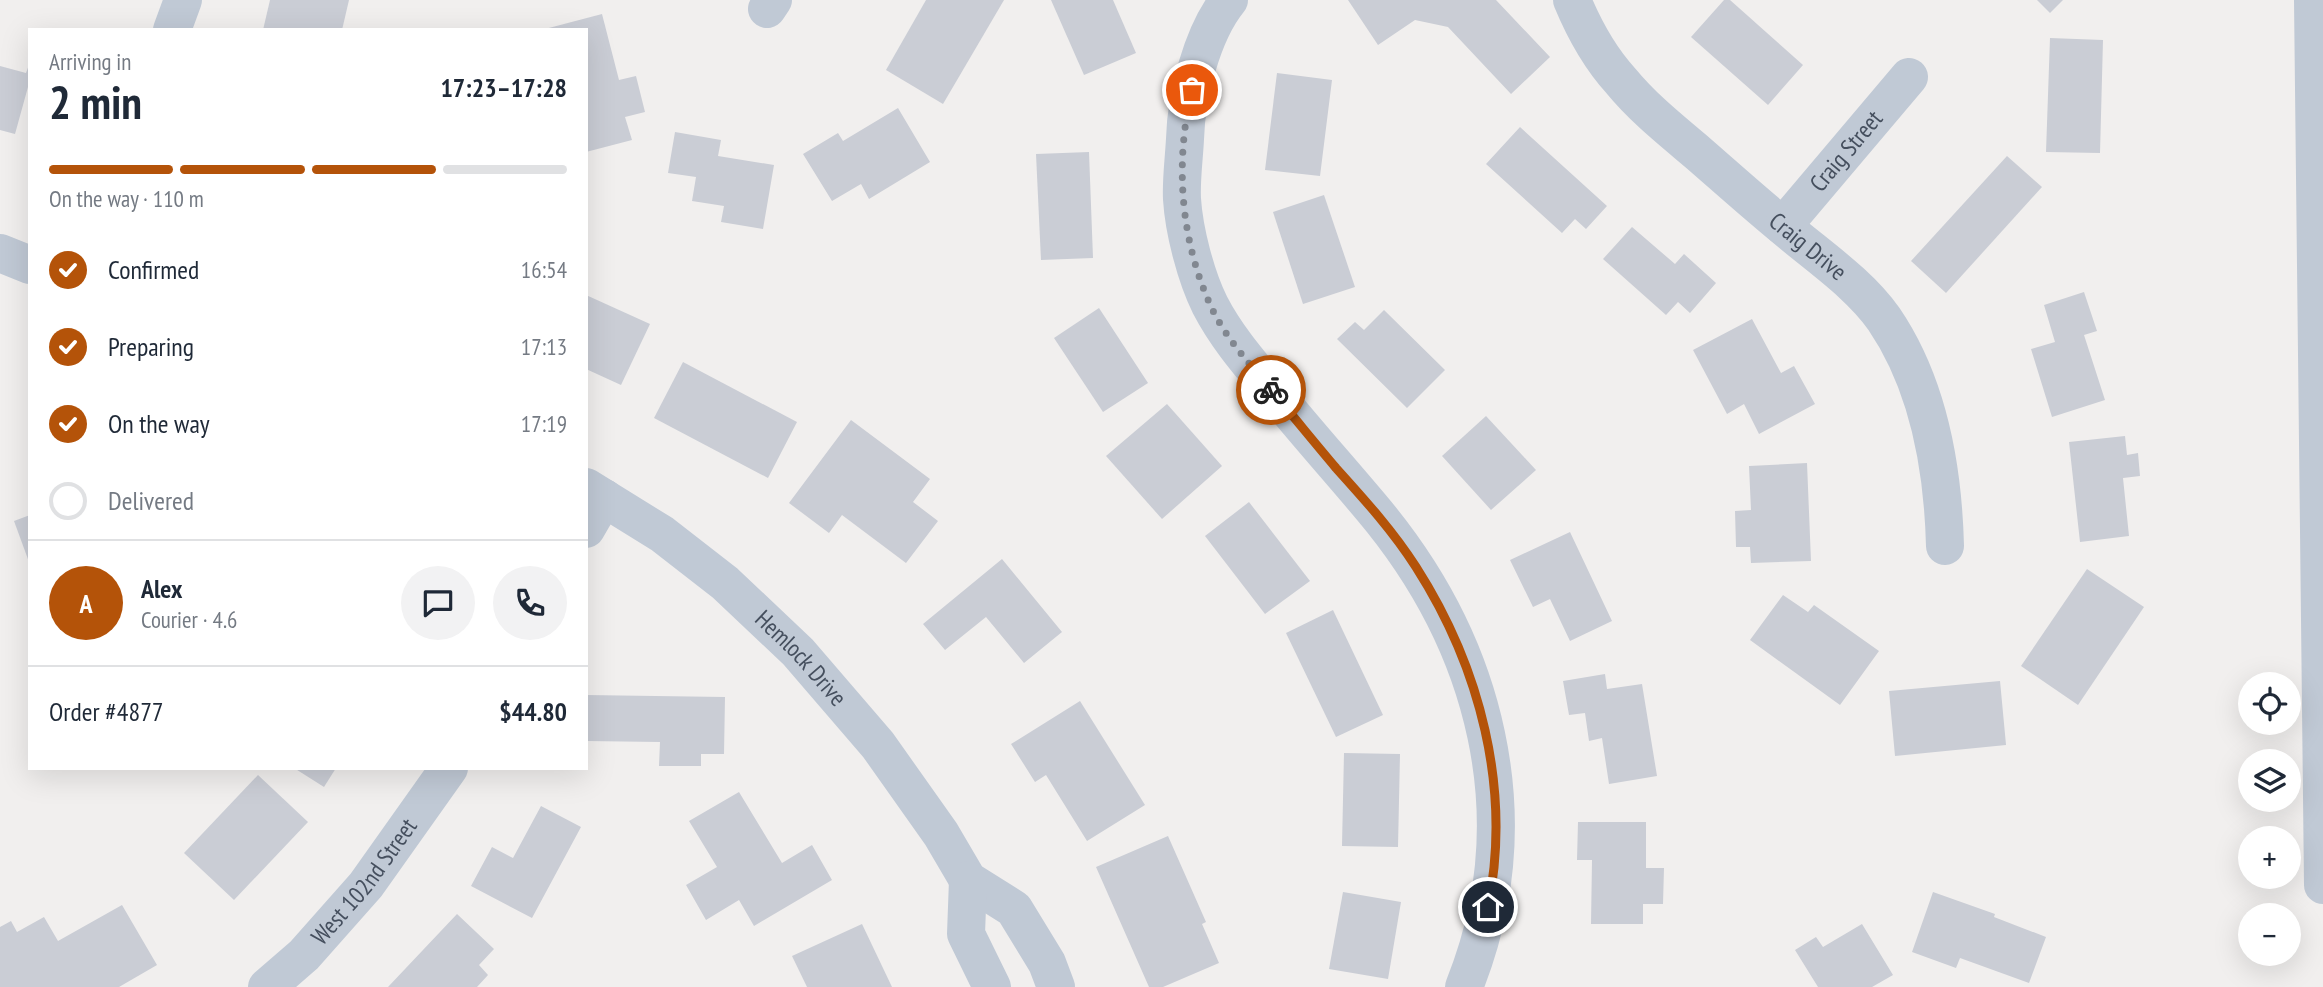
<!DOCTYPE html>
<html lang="en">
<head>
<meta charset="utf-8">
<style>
	body { margin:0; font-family:"PT Sans Narrow",sans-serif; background:#f2f2f3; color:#1f2937; height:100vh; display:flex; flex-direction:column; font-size:26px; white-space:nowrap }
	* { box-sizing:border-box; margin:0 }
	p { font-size:23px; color:#747a83 }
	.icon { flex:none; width:38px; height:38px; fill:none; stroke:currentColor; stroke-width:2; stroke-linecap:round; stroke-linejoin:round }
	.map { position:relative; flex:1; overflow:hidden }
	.panel { position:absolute; left:28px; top:28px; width:560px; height:742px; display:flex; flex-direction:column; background:#fff; border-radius:0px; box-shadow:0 7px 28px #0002 }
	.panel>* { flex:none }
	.controls { position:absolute; left:2238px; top:672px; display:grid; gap:14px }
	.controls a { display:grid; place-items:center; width:63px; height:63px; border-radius:50%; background:#fff; box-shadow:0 7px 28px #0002; font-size:35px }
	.pin { position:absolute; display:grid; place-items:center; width:60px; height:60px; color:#fff; margin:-30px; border:4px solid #fff; border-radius:50%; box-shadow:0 2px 7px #0007 }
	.courier { position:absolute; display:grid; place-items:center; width:70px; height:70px; margin:-35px; border:5px solid #b45309; border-radius:50%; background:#fff; color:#222; box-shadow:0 2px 9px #0007 }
	.head em { font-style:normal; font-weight:700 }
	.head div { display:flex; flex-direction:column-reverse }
	.head { display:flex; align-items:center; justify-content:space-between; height:119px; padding:0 21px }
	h1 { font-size:46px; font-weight:700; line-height:52px }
	.bar { display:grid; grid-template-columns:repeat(4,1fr); gap:10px 7px; align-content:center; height:84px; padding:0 21px }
	.bar i { height:9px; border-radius:5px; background:#e0e1e3 }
	.bar .current { background:#b45309 }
	.bar p { grid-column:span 4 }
	.line { display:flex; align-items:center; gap:18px; padding:0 21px; border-top:2px solid #e0e1e3 }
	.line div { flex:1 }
	.round { display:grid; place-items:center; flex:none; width:74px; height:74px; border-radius:37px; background:#f2f2f3 }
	ol { padding:0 21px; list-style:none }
	li { display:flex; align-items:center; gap:21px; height:77px }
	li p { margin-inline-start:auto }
	li .icon { padding:7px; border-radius:50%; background:#b45309; color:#fff; stroke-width:4 }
	li:last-child { color:#747a83 }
	li i { width:38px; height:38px; border:4px solid #e0e1e3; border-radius:50% }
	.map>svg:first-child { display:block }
</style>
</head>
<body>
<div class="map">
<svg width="2323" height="987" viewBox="0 0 2323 987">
	<rect width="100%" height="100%" fill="#f1efee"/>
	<!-- building -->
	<g fill="#cacdd5">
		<polygon points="270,0 349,0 342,30 263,30"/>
		<polygon points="926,0 1004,0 943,104 886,70"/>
		<polygon points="1051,0 1113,0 1136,53 1084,75"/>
		<polygon points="1348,0 1496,0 1550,57 1511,94 1448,27 1415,20 1378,45"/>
		<polygon points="1724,0 1730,0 1803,65 1768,105 1691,37"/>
		<polygon points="2037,0 2063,0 2050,13"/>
		<polygon points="602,14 619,80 636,76 645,112 625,117 632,140 586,152 586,30 545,29"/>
		<polygon points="2050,38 2103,40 2100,153 2046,152"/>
		<polygon points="30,62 30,88 28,87 15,134 0,130 0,66 26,73"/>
		<polygon points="1277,73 1332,80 1320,176 1265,170"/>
		<polygon points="898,108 930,162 869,199 861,184 832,201 803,154 838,133 843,141"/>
		<polygon points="1520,127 1607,206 1586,229 1575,219 1562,233 1486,164"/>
		<polygon points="675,132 721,140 718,156 774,165 763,229 721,222 724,206 692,201 696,177 668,173"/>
		<polygon points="1089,152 1093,258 1041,260 1036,154"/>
		<polygon points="2007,156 2042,187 1946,293 1911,261"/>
		<polygon points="1324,195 1355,287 1303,304 1273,212"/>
		<polygon points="1632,227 1675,264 1684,254 1716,283 1690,313 1678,302 1666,315 1603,259"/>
		<polygon points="2084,292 2097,331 2084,335 2105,400 2052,417 2031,349 2055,342 2044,305"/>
		<polygon points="586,295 650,324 621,385 586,369"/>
		<polygon points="1099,308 1148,383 1103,412 1054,338"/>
		<polygon points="1384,310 1445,370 1407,408 1337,339 1355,322 1364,330"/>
		<polygon points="1752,319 1781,373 1794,366 1815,404 1759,434 1744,404 1727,414 1693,350"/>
		<polygon points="683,362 797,422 768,478 654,418"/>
		<polygon points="1167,404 1222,466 1162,519 1106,456"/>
		<polygon points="1486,416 1536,470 1491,510 1442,456"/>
		<polygon points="851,420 930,479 913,502 938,521 906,563 842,515 829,533 789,503"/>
		<polygon points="2125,436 2127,455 2138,453 2140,476 2123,478 2129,536 2080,542 2069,442"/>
		<polygon points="1807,463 1811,561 1751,563 1750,547 1736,547 1735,511 1751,510 1749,466"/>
		<polygon points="1249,502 1310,581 1265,614 1205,536"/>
		<polygon points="30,515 30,562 29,562 14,521"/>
		<polygon points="1570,532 1612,621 1570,641 1550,599 1533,607 1510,560"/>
		<polygon points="1002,559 1062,632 1024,663 986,617 945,650 923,624"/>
		<polygon points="2087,569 2144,607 2078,705 2021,666"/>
		<polygon points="1783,595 1808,612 1814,605 1879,651 1840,705 1750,640"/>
		<polygon points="1333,610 1383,715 1336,737 1286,633"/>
		<polygon points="1605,674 1607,689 1642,684 1657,776 1609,784 1602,738 1589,741 1585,713 1569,715 1563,681"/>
		<polygon points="2000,681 2006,745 1895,756 1889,691"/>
		<polygon points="586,695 725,697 724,754 701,754 701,766 659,766 660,742 586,741"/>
		<polygon points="1080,701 1145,805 1087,841 1046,775 1035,782 1011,744"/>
		<polygon points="1344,753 1400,754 1398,847 1342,846"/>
		<polygon points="294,768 336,768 324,787"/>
		<polygon points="258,775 308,822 234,900 184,853"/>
		<polygon points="739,792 782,863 812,845 832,880 754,926 739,900 706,920 686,885 717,867 689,821"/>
		<polygon points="541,806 581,827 532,918 471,886 492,847 513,858"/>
		<polygon points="1578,822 1646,822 1646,868 1664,868 1663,904 1643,904 1643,924 1591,924 1592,860 1577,860"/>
		<polygon points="1168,836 1206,922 1202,924 1219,963 1163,987 1149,987 1096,867"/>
		<polygon points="1343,892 1401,902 1388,979 1329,969"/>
		<polygon points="1933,892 1995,914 1994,917 2046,937 2029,983 1960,958 1956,968 1912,952"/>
		<polygon points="122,905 157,965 119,987 0,987 0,927 11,921 17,932 44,917 58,941"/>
		<polygon points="457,914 494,949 479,965 488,975 477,987 388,987"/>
		<polygon points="862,924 892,987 807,987 792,956"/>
		<polygon points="1862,924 1893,975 1872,987 1818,987 1795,950 1816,937 1823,947"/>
	</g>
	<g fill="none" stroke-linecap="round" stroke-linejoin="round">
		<!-- minor -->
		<g stroke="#c0c9d5" stroke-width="38">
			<path d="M1229 0C1202 33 1186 97 1185 139 1184 159 1181 180 1182 199 1184 231 1196 277 1210 305 1227 338 1251 365 1275 394 1306 432 1339 469 1371 507 1486 643 1532 818 1464 987"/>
			<path id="s1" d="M1572 0C1584 29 1600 58 1621 81 1643 108 1672 131 1698 153 1729 180 1759 207 1791 233 1822 259 1860 285 1884 319 1929 385 1943 468 1945 546"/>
			<polyline points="2313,0 2323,885"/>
			<polyline points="767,9 773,0"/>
			<polyline points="172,30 183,0"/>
			<path id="s2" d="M1783 226 1909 77"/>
			<polyline points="0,253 30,265"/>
			<path id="s3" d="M586 487 662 534 725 583 798 652 878 745 941 834 968 880 1014 909 1047 963 1056 987"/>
			<polyline points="586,529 604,498"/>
			<polyline points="968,880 966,934 992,987"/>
			<path id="s4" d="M267 987 304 955 366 885 449 768"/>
		</g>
	</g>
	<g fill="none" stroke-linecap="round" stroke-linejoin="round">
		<!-- done -->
		<path stroke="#818790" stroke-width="7" stroke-dasharray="0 12.6" d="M1192 90C1175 160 1180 236 1209 302 1223 335 1249 363 1271 390"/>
		<!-- route -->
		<path stroke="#b45309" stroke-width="9" d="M1271 390C1293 416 1314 442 1336 468 1364 499 1393 531 1416 567 1480 667 1512 789 1488 907"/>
	</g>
	<g text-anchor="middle" stroke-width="7" stroke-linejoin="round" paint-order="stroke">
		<!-- street labels -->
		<g font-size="24" fill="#454f5e" stroke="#fff">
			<text dy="8" stroke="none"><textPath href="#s2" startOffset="98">Craig Street</textPath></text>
			<text dy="8" stroke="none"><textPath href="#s1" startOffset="345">Craig Drive</textPath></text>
			<text dy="8" stroke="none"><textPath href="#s3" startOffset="276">Hemlock Drive</textPath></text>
			<text dy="8" stroke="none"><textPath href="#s4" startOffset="144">West 102nd Street</textPath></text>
		</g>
	</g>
</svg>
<div class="controls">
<a><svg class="icon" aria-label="locate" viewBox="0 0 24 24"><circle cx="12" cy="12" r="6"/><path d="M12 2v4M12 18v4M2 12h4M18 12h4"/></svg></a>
<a><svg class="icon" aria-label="layers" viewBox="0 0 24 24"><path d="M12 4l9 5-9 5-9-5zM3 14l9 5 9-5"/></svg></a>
<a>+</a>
<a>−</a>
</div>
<div class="pin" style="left:1192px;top:90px;background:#ea580c"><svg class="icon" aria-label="bag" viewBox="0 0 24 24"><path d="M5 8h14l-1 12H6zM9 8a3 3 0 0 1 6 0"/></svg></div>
<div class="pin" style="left:1488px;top:907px;background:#1f2937"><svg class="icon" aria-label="home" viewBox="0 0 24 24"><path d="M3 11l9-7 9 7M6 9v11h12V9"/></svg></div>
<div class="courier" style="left:1271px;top:390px"><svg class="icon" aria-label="bike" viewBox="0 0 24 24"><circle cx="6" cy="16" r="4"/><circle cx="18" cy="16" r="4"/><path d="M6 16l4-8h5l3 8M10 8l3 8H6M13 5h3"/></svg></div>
<section class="panel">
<div class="head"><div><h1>2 min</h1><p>Arriving in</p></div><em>17:23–17:28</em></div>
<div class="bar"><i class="current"></i><i class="current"></i><i class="current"></i><i></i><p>On the way · 110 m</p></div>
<ol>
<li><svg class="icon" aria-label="check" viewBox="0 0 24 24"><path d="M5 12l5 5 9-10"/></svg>Confirmed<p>16:54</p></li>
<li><svg class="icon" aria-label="check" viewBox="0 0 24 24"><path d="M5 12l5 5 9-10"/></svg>Preparing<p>17:13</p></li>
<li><svg class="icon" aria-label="check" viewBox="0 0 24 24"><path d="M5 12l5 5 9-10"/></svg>On the way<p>17:19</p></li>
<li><i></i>Delivered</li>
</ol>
<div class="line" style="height:126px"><b class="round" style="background:#b45309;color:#fff">A</b><div><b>Alex</b><p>Courier · 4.6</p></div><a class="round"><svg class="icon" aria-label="chat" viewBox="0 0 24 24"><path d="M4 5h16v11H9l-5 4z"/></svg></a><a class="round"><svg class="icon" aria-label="phone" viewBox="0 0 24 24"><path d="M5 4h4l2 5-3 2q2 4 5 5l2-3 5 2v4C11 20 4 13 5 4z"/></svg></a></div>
<div class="line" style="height:91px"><div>Order #4877</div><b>$44.80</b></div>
</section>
</div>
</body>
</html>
